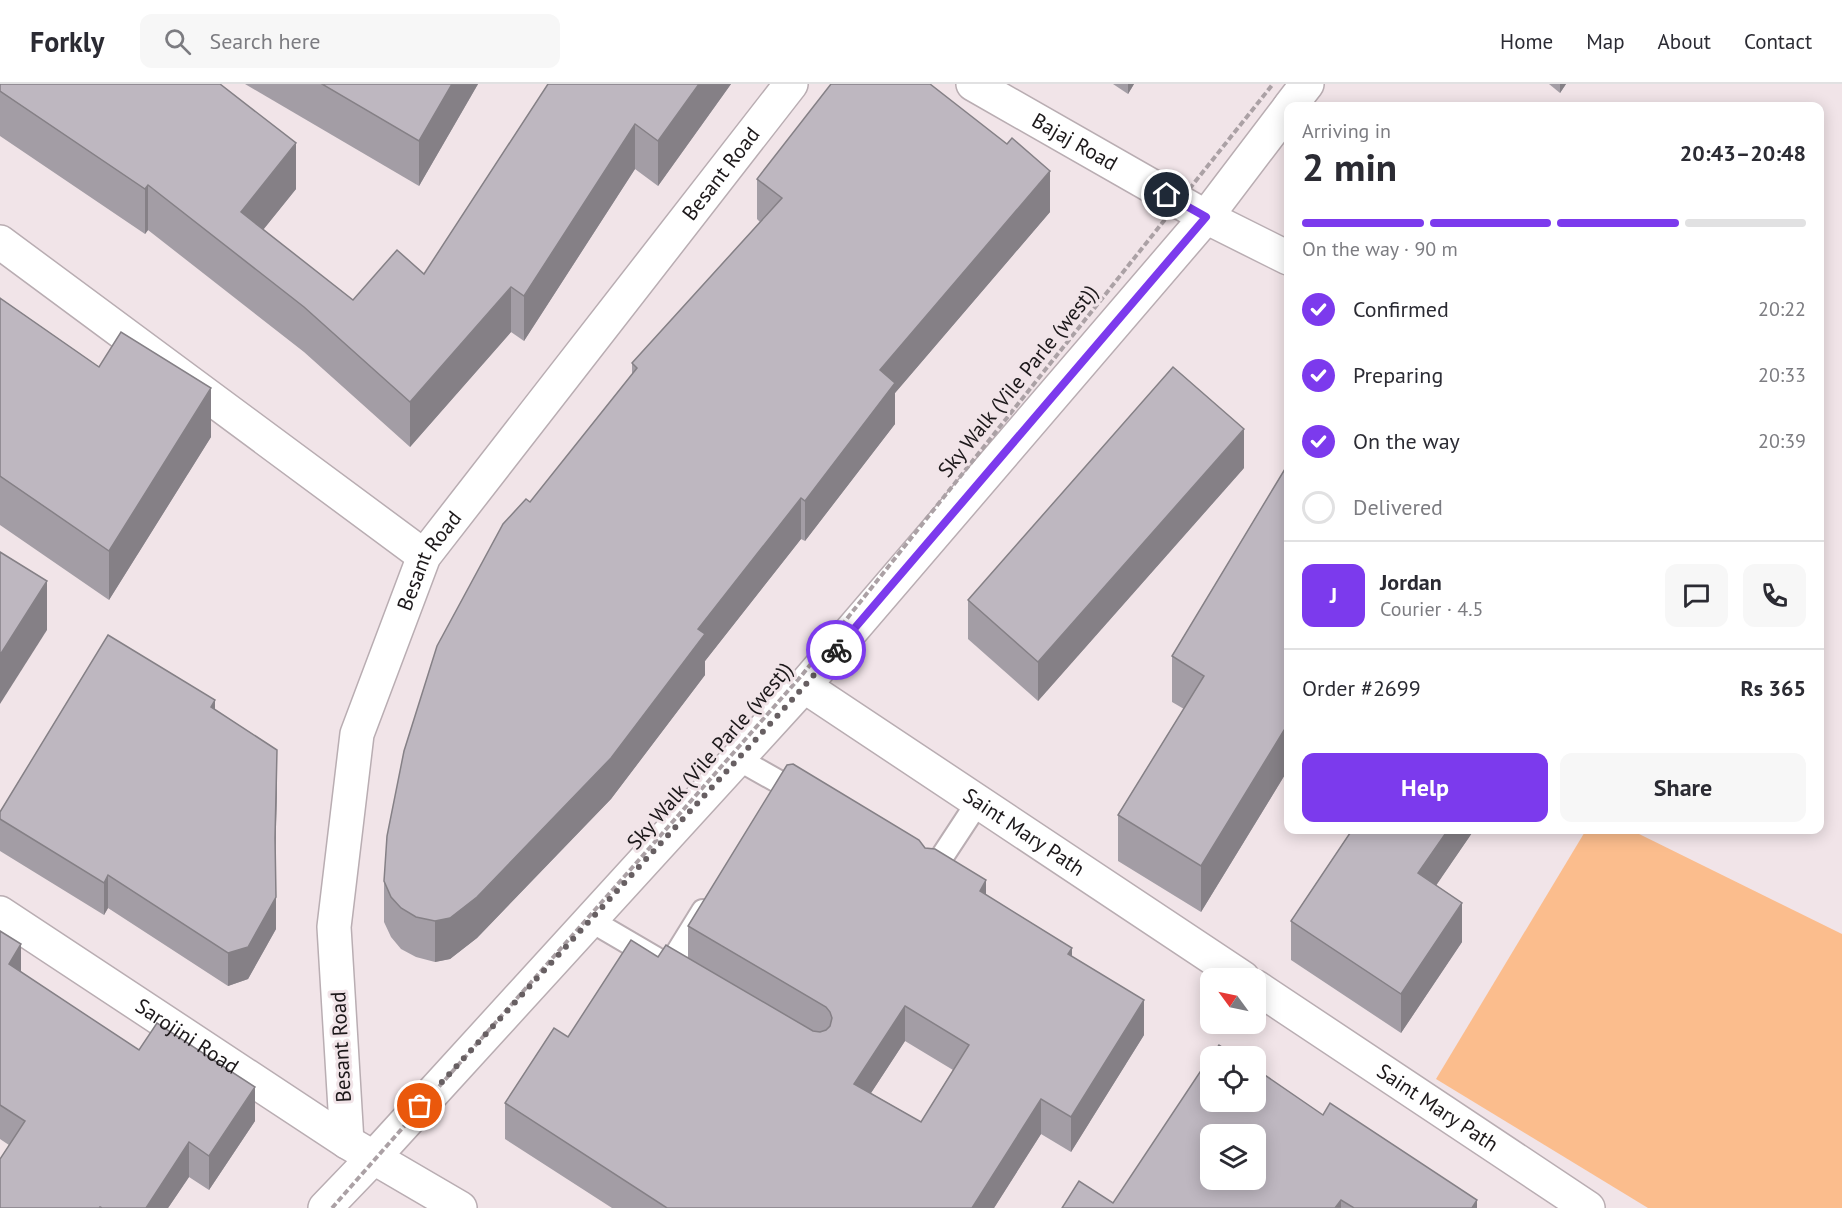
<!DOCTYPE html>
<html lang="en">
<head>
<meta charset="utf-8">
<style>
	body { margin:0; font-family:"PT Sans",sans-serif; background:#f7f7f7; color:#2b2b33; height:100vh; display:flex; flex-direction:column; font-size:22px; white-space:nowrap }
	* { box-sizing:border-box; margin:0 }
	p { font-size:20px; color:#7c7c81 }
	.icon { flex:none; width:33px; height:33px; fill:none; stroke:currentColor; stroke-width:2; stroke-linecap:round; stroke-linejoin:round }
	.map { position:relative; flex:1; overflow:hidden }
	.sheet { position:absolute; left:1284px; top:18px; width:540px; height:732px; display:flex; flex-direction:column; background:#fff; border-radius:12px; box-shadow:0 3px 15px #0003 }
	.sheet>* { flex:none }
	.needle { width:39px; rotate:303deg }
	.buttons { position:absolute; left:1200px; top:884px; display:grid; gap:12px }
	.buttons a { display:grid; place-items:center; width:66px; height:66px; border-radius:12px; background:#fff; box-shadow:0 3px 15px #0003; font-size:30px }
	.pin { position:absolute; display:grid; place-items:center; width:51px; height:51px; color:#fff; margin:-26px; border:3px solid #fff; border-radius:50%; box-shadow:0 2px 6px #0007 }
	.courier { position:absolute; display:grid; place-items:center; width:60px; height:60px; margin:-30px; border:4px solid #7c3aed; border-radius:50%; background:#fff; color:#222; box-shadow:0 2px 8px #0007 }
	.head em { font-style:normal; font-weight:700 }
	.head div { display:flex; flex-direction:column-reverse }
	.head { display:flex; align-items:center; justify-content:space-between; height:102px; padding:0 18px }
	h1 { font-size:39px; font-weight:700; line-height:45px }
	.bar { display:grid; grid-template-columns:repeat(4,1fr); gap:9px 6px; align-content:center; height:72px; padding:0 18px }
	.bar i { height:8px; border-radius:4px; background:#e1e1e2 }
	.bar .active { background:#7c3aed }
	.bar p { grid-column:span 4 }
	.line { display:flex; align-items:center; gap:15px; padding:0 18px; border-top:2px solid #e1e1e2 }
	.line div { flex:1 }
	.round { display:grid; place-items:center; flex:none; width:63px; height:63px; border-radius:12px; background:#f7f7f7 }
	ol { padding:0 18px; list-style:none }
	li { display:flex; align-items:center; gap:18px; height:66px }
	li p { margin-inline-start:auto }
	li .icon { padding:6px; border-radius:50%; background:#7c3aed; color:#fff; stroke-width:4 }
	li:last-child { color:#7c7c81 }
	li i { width:33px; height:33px; border:3px solid #e1e1e2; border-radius:50% }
	.primary-button { display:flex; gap:12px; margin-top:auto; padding:12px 18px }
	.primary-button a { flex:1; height:69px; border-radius:12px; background:#7c3aed; color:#fff; font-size:24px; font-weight:700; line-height:69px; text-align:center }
	.primary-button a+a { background:#f7f7f7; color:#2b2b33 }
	header { display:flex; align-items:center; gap:36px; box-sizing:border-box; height:84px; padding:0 30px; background:#fff; border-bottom:2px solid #e1e1e2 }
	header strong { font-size:28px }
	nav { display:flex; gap:33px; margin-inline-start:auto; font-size:21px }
	.search { width:420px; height:54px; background:#f7f7f7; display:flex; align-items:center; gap:15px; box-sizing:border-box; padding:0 21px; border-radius:12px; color:#7c7c81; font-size:22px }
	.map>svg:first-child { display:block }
</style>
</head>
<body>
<header>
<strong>Forkly</strong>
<div class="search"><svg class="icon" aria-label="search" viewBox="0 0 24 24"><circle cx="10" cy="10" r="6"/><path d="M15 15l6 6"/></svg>Search here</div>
<nav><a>Home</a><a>Map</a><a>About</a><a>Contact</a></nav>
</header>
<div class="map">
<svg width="1842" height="1124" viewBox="0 0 1842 1124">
	<rect width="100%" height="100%" fill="#f1e4e8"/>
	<!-- green -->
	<polygon fill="#fbbd8d" points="1586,746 1631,746 1842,850 1842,1124 1648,1124 1436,995"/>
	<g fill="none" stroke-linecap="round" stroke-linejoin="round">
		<defs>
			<g id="service">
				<polyline points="738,675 788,703"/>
				<polyline points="932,788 978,718"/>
				<polyline points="590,836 655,874"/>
				<polyline points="669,882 703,827"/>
			</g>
			<g id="minor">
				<path id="s1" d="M973 0 1206 133 1288 174"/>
				<polyline points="1290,22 1307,0"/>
				<polyline points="0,158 424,472"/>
				<path id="s2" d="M804 602 1243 894"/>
				<path id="s3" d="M0 829 347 1058 460 1124"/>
				<path id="s4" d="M1256 903 1588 1124"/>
				<path id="s5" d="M347 1058 334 843 357 650 424 472 791 0"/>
				<polyline points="325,1124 374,1073 804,602 1206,133 1288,25"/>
			</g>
		</defs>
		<!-- service casing -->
		<use href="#service" stroke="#b9adb2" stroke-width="26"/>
		<!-- minor casing -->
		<use href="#minor" stroke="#b9adb2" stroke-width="36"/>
		<!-- service -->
		<use href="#service" stroke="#fff" stroke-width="22"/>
		<!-- minor -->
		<use href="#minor" stroke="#fff" stroke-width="33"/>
		<!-- path-bridge -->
		<polyline stroke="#aba1a5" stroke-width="4" stroke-dasharray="6 3" stroke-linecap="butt" points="332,1124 802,591 1273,0"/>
	</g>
	<!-- wall -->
	<g fill="#a39da5" fill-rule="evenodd">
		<polygon points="0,0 296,105 263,146 353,216 424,190 548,0 731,0 658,102 635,85 524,257 511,248 410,363 304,268 148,146 145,150 0,52"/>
		<polygon points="245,0 478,0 419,102"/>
		<polygon points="1113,0 1134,0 1128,10"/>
		<polygon points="1549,0 1566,0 1560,9"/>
		<polygon points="757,95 1050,128 895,309 895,340 805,457 801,455 705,577 705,591 611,715 477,854 450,875 435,878 416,873 401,865 391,853 384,838 384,797 530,418 632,290 632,279 760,138 757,135"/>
		<polygon points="0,214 99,283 211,353 109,516 0,441"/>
		<polygon points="1288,380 1288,691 1286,689 1201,828 1118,777 1118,731 1184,625 1172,618 1172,572"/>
		<polygon points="1244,384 1038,617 968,555 968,516"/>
		<polygon points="215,626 277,699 275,775 276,845 248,895 228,902 108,824 104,831 0,767 0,728"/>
		<polygon points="1352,746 1474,746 1436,801 1462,858 1401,949 1291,876 1291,837"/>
		<path d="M925 764 986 811 1072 873 1144 951 1071 1068 1041 1050 994 1124H612L505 1055V1019L568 953 658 873H688V842ZM905 957 953 986 921 1038 871 1009Z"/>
		<polygon points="0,847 21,888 139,966 255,1037 209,1106 189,1093 168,1124 0,1124 9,1061 0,1055"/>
		<polygon points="1323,1031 1477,1124 1062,1124 1113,1119"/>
	</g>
	<!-- shaded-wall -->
	<g fill="#858086">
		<polygon points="452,0 478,0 419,102 419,57"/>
		<polygon points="699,0 731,0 658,102 658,57"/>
		<polygon points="1128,0 1134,0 1128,10"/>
		<polygon points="1560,0 1566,0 1560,9"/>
		<polygon points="635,40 635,85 524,257 524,212"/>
		<polygon points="296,59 296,105 241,173 241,128"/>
		<polygon points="1050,87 1050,128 895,309 895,340 805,457 805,417 880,286"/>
		<polygon points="148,101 148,146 145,150 145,105"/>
		<polygon points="511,203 511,248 410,363 410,318"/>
		<polygon points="211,304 211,353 109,516 109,467"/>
		<polygon points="1244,345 1244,384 1038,617 1038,578"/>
		<polygon points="801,414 801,455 705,577 705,591 611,715 477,854 450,875 435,878 435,837 698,545"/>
		<polygon points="47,497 47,546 0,620 0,571"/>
		<polygon points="215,616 215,649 211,623"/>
		<polygon points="1286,643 1286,689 1201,828 1201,782"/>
		<polygon points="277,666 277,699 275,787 275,754"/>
		<polygon points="1448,746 1474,746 1418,828 1418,789"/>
		<polygon points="108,791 108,824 104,831 104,799"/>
		<polygon points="986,796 986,832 980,807"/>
		<polygon points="276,813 276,845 248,895 228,902 228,869"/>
		<polygon points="1462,819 1462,858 1401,949 1401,910"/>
		<polygon points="21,860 21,894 9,880"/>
		<polygon points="1072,864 1072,899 1068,870"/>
		<polygon points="1144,916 1144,951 1071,1068 1071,1033"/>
		<polygon points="905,922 905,957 854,1035 854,1000"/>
		<polygon points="255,1003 255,1037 209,1106 209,1072"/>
		<polygon points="1041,1015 1041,1050 994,1124 972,1124"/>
		<polygon points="189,1058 189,1093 168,1124 146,1124"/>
		<polygon points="1341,1116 1341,1124 1335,1124"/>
		<polygon points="1477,1116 1477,1124 1472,1124"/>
	</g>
	<!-- building -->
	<g fill="#beb7c0" stroke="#858086" stroke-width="1.5" fill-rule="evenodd">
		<polygon points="0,0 220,0 296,59 241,128 353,216 397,166 424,190 548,0 699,0 658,57 635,40 524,212 511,203 410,318 304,223 148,101 145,105 0,7"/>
		<polygon points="322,0 452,0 419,57"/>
		<polygon points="831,0 930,0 1007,60 1012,54 1050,87 880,286 895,299 805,417 801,414 698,545 705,550 611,674 477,813 450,834 435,837 416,833 401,824 391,813 384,797 387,752 404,667 437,562 503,440 526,415 530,418 637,284 632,279 782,114 757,95"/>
		<polygon points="0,214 99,283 121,248 211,304 109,467 0,392"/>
		<polygon points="1173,283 1244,345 1038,578 968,516"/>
		<polygon points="1288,380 1288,645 1286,643 1201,782 1118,731 1204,592 1172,572"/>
		<polygon points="0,468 47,497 0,571"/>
		<polygon points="108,551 215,616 211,623 277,666 275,754 276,813 248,863 228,869 108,791 104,799 0,735 0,728"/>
		<path d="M793 680 919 756 925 764 935 765 986 796 980 807 1072 864 1068 870 1144 916 1071 1033 1041 1015 972 1124H667L505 1019 554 944 568 953 631 856 658 873 666 861 813 947 820 948 826 946 830 942 832 934 830 928 826 923 688 842 787 681ZM905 922 969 961 921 1038 854 1000Z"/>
		<polygon points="1352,746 1448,746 1418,789 1462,819 1401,910 1291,837"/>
		<polygon points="0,847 21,860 9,880 139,966 157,939 255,1003 209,1072 189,1058 146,1124 102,1124 100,1123 99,1124 0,1124 0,1075 25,1037 0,1021"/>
		<polygon points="1219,961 1235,972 1211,972"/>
		<path d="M1210 973V1017H1256V985L1323 1031 1330 1019 1477 1116 1472 1124H1354L1341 1116 1335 1124H1062L1079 1097 1113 1119ZM1210 1050H1256V1095H1210Z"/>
	</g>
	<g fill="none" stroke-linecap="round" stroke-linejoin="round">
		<!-- done -->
		<polyline stroke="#675f62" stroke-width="6" stroke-dasharray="0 10.8" points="420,1022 791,617 836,566"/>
		<!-- route -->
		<polyline stroke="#7c3aed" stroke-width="8" points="836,566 1206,133 1167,111"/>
	</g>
	<g text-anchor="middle" stroke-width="6" stroke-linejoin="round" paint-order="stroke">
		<!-- street labels -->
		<g font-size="21" fill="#1c181a" stroke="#f1e4e8">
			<text dy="7" stroke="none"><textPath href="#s1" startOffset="117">Bajaj Road</textPath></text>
			<text dy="7" stroke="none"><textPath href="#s5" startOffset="1084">Besant Road</textPath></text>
			<text transform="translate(1018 297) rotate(-51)" y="7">Sky Walk (Vile Parle (west))</text>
			<text dy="7" stroke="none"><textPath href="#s5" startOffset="598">Besant Road</textPath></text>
			<text transform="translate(710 672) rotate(-49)" y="7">Sky Walk (Vile Parle (west))</text>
			<text dy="7" stroke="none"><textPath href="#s2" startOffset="264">Saint Mary Path</textPath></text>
			<text dy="7" stroke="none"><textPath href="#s3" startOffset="224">Sarojini Road</textPath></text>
			<text transform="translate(341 963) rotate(-93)" y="7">Besant Road</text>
			<text dy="7" stroke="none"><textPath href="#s4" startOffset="218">Saint Mary Path</textPath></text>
		</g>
	</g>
</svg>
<div class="buttons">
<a><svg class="needle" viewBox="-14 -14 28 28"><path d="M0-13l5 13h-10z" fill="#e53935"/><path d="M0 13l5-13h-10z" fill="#7c7c81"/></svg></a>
<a><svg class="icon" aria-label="locate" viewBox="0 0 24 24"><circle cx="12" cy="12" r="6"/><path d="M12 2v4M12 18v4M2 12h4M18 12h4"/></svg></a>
<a><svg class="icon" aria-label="layers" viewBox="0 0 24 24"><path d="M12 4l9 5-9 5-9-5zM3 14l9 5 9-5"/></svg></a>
</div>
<div class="pin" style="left:420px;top:1022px;background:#ea580c"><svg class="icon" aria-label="bag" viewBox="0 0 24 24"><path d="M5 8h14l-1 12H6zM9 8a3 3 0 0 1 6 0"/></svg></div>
<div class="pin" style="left:1167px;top:111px;background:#1f2937"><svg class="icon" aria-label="home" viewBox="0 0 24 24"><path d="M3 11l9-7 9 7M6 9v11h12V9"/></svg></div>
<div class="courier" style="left:836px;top:566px"><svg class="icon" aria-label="bike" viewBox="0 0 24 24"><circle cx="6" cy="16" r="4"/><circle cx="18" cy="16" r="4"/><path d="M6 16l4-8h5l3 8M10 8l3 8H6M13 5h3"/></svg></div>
<section class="sheet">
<div class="head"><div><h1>2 min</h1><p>Arriving in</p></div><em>20:43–20:48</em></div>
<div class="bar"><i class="active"></i><i class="active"></i><i class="active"></i><i></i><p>On the way · 90 m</p></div>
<ol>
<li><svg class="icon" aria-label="check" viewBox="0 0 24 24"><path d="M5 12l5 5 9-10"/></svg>Confirmed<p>20:22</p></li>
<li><svg class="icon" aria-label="check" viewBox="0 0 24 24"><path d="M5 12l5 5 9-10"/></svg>Preparing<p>20:33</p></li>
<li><svg class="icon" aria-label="check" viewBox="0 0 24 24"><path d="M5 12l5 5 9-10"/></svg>On the way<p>20:39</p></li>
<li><i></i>Delivered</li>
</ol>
<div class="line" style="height:108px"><b class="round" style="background:#7c3aed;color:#fff">J</b><div><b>Jordan</b><p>Courier · 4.5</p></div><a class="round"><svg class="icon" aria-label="chat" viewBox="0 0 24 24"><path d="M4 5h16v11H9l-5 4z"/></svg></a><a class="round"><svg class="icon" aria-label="phone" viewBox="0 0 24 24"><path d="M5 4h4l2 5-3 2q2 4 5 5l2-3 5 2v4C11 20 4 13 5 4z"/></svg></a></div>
<div class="line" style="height:78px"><div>Order #2699</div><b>Rs 365</b></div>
<div class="primary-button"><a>Help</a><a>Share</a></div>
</section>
</div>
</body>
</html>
